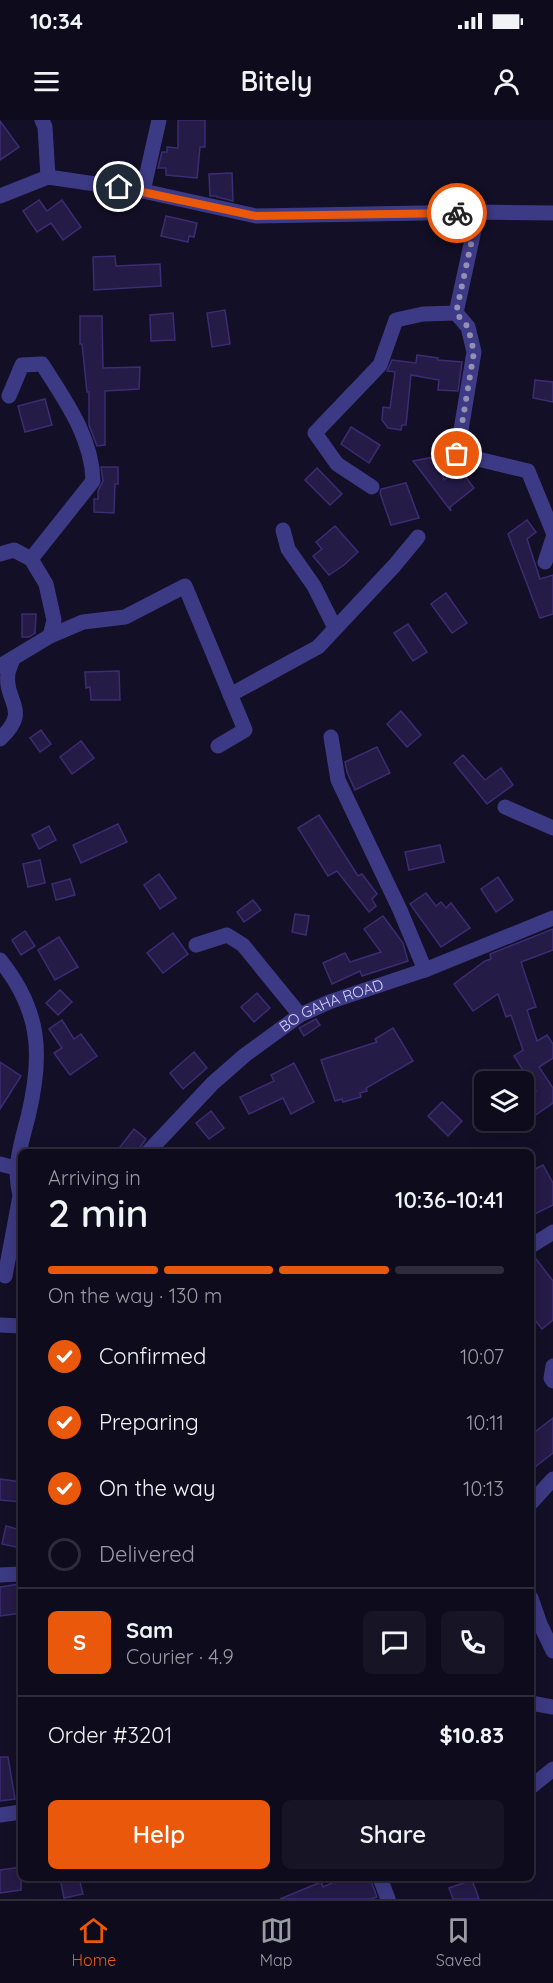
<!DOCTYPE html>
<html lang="en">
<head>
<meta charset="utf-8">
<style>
	body { margin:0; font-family:Quicksand,sans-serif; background:#171425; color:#f1f3f6; height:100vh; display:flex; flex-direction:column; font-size:22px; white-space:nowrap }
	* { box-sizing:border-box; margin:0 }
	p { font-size:20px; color:#9b9ba3 }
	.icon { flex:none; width:33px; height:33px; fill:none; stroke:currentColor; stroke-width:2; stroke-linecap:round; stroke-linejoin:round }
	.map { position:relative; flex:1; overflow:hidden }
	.side { position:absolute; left:18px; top:1029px; width:516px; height:732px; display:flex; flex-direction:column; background:#0e0b1c; border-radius:9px; box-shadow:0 3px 15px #0003,0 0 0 2px #2e2b3b }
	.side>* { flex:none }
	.fabs { position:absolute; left:474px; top:951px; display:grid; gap:12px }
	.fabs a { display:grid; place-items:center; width:60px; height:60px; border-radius:9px; background:#0e0b1c; box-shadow:0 3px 15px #0003,0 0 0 2px #2e2b3b; font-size:30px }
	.pin { position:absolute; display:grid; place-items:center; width:51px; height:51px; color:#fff; margin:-26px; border:3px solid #fff; border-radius:50%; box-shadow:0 2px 6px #0007 }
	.courier { position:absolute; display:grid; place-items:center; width:60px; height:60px; margin:-30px; border:4px solid #ea580c; border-radius:50%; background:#fff; color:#222; box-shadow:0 2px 8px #0007 }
	.head em { font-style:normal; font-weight:600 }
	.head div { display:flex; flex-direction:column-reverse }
	.head { display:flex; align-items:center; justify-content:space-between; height:102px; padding:0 30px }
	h1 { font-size:39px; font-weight:600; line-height:45px }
	.bar { display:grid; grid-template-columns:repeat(4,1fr); gap:9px 6px; align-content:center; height:72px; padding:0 30px }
	.bar i { height:8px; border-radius:4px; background:#2e2b3b }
	.bar .selected { background:#ea580c }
	.bar p { grid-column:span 4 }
	.line { display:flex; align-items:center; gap:15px; padding:0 30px; border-top:2px solid #2e2b3b }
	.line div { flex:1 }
	.round { display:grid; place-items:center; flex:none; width:63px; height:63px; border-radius:9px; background:#171425 }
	ol { padding:0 30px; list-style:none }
	li { display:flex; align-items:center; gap:18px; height:66px }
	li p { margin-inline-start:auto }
	li .icon { padding:6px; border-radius:50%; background:#ea580c; color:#fff; stroke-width:4 }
	li:last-child { color:#9b9ba3 }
	li i { width:33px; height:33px; border:3px solid #2e2b3b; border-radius:50% }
	.cta { display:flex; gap:12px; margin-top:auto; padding:12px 30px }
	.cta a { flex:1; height:69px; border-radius:9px; background:#ea580c; color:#fff; font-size:24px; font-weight:600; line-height:69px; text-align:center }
	.cta a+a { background:#171425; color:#f1f3f6 }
	.status { display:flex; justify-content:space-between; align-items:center; height:42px; padding:0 30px; background:#0e0b1c; direction:ltr }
	.status svg { height:16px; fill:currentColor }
	header { display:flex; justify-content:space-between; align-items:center; height:78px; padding:0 30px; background:#0e0b1c; font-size:27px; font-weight:600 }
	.tabs { display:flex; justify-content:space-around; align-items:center; height:84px; border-top:2px solid #2e2b3b; background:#0e0b1c; font-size:16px; color:#9b9ba3 }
	.tabs a { display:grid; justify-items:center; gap:3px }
	.tabs .selected { color:#ea580c }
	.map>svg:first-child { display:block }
</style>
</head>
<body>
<div class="status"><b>10:34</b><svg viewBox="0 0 49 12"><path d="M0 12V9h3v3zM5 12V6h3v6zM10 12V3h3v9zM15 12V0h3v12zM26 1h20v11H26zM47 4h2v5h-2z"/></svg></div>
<header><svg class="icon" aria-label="menu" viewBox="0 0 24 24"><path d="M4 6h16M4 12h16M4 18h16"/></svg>Bitely<svg class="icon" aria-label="person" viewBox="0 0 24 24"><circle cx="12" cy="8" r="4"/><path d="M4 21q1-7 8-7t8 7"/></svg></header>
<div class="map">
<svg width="553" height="1779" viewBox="0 0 553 1779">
	<rect width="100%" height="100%" fill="#130f26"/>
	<!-- building -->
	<g fill="#241b47" stroke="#3b2d73" stroke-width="1.5">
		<polygon points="178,0 205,0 205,27 200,27 197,58 166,55 166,48 158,48 162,32 167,32 167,27 178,28"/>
		<polygon points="0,1 19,27 0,40"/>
		<polygon points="232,53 233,81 217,77 217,76 210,76 209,54"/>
		<polygon points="39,80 47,91 62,80 81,107 63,120 51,103 37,112 23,91"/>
		<polygon points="166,96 197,103 194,117 189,116 188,122 161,116"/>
		<polygon points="115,136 116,146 160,144 161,166 94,170 93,137"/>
		<polygon points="225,190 230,224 212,227 207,193"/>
		<polygon points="173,193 175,220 151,221 150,195"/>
		<polygon points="80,196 102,196 103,248 140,247 139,269 105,271 105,325 97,326 89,305 89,272 87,272 82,224 80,224"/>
		<polygon points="417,235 438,238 438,240 462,242 458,271 438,270 439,260 411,255 406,305 402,305 401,310 388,308 382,300 383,287 390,288 395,252 387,251 392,240 416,243"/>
		<polygon points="535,260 553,262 553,282 533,278"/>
		<polygon points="45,279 52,305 25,312 18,286"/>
		<polygon points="351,307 380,325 369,343 341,324"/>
		<polygon points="439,336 444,360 459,348 474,368 450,387 451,391 413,341"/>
		<polygon points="101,347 118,347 118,364 115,364 114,393 94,392 94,379 98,379 98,371 103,361"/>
		<polygon points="317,348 342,374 330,385 305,360"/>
		<polygon points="406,363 419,398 391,405 380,373 381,369"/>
		<polygon points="527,400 536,412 527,419 540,459 553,455 553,494 540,498 508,414"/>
		<polygon points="335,406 358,432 344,445 329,455 313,436 322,429 316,422"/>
		<polygon points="446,473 467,503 452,513 431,484"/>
		<polygon points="22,494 36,494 35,513 29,517 22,517"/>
		<polygon points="408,504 427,532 413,541 394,513"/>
		<polygon points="119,551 120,580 91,580 90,567 86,568 85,552"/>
		<polygon points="401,591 421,615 407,627 387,604"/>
		<polygon points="41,610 51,624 40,632 30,618"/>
		<polygon points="81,621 94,638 72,654 60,637"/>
		<polygon points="377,627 390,653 355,670 347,652 345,642"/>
		<polygon points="463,635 485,660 501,648 513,665 487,684 454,643"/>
		<polygon points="319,695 358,756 362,754 377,774 372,779 376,786 369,792 337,751 328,756 298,708"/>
		<polygon points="118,704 127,722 81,743 73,725"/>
		<polygon points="49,706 56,720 39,729 32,715"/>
		<polygon points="440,725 444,742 409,750 405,732"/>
		<polygon points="40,740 45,763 28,767 23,744"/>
		<polygon points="159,754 176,778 160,789 144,765"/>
		<polygon points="498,757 513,780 496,792 481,769"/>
		<polygon points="70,759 75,775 56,780 52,764"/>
		<polygon points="426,773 436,786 441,782 446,788 451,783 470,808 441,827 410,784"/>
		<polygon points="253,780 261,790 244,802 237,792"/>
		<polygon points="295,794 309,796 306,815 292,812"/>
		<polygon points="383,796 403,823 408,841 362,856 360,851 332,864 323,843 345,833 350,842 381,832 364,809"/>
		<polygon points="553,809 553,830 521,842 536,887 527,890 537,921 547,915 553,924 553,938 539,947 553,968 553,983 534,996 524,979 536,971 514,936 523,930 511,895 506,897 498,874 473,891 454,864 485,841 491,839 490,834"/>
		<polygon points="25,811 35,826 21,835 12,820"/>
		<polygon points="173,813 188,834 163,853 147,833"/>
		<polygon points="59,817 78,847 55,860 38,830"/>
		<polygon points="60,870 72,882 58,895 46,883"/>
		<polygon points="257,873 270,888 254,902 241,887"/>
		<polygon points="316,899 320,905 304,916 299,908"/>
		<polygon points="62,900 74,919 81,914 97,936 70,955 54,933 62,928 49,909"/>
		<polygon points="393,908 413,941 366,968 367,971 360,973 361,977 343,982 342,979 335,981 321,940 377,922 375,919"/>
		<polygon points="194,932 207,948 183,969 170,953"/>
		<polygon points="0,942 21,956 0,989"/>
		<polygon points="294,943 314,982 291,994 283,978 249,994 240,977 274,961 271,955"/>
		<polygon points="442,982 462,1001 448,1016 428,996"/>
		<polygon points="211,991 224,1008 209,1019 196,1003"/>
		<polygon points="134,1009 146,1019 141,1026 138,1032 116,1032"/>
		<polygon points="543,1045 553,1063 553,1085 531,1096 531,1051"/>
		<polygon points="533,1135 553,1161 553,1200 542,1209 531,1195 531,1136"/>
		<polygon points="553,1298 553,1333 531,1350 531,1315"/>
		<polygon points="0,1359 21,1362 21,1382 0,1380"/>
		<polygon points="6,1406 21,1410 21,1428 2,1424"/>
		<polygon points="19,1464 21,1493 0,1496 0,1467"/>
		<polygon points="0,1637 8,1637 15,1679 0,1681"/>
		<polygon points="21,1747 21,1770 0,1773 0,1750"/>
		<polygon points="60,1758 79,1758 83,1774 64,1778"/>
		<polygon points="343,1758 370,1758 377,1777 371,1779 280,1779 321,1762 323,1767"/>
		<polygon points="472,1760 479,1779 453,1779 449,1768"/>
	</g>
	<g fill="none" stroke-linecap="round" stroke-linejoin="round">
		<!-- minor -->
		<g stroke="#3d3a85" stroke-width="15">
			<polyline points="42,0 45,7 48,57"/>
			<polyline points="143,71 159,0"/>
			<polyline points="0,76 48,57 143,71 256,96 478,92 553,93"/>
			<polyline points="478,92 456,193 468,207 474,232 457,334 528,351 553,412"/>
			<path d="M9 276 22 245 42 244C65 280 92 317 93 361L31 439"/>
			<polyline points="372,367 337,344 315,313 380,245 396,200 423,194 456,193"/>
			<polyline points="283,410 288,429 314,466 335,508"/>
			<polyline points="0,434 14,430 31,439 46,464 54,500 50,516"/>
			<polyline points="545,442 553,418"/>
			<polyline points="0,546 50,516 83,502 125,497 185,466 245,610 218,626"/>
			<polyline points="230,575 318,527 394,446 418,417"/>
			<polyline points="331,617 338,660 400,790 425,850"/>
			<path d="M0 619C32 589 4 583 8 553 9 549 11 544 13 539"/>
			<polyline points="505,687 553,708"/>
			<polyline points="196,825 227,815 243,825 300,895"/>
			<path d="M0 840C41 891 43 935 28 997 21 1024 12 1050 21 1078"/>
			<path id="s1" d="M148 1032 213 963 245 935 300 895 329 882 425 850 553 798"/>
			<polyline points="0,1044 16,1048"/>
			<polyline points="531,1126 553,1112"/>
			<polyline points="5,1156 20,1076"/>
			<polyline points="0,1205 21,1206"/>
			<polyline points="553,1246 551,1258 553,1261"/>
			<polyline points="531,1383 553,1359"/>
			<polyline points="0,1455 21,1454"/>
			<polyline points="531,1478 540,1504 553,1531"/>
			<polyline points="531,1583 553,1587"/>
			<polyline points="531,1667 553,1649"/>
			<polyline points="0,1695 21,1692"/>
			<polyline points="380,1758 388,1779"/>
		</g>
	</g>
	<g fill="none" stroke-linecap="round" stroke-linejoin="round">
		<!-- done -->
		<polyline stroke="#948fb3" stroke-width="6" stroke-dasharray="0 10.8" points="457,93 478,92 456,193 468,207 474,232 457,334"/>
		<!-- route -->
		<polyline stroke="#ea580c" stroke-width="8" points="119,67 256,96 457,93"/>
	</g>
	<g text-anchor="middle" stroke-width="4.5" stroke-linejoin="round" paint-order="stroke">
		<!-- street labels -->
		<g font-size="15" fill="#d9d4ff" stroke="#130f26">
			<text dy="5" stroke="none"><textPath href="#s1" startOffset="238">BO GAHA ROAD</textPath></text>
		</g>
	</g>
</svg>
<div class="fabs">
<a><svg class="icon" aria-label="layers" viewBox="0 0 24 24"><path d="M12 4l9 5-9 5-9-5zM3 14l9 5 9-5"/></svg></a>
</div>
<div class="pin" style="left:457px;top:334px;background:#ea580c"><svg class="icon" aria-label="bag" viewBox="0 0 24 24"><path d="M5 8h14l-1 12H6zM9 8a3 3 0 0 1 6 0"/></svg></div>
<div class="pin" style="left:119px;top:67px;background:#1f2937"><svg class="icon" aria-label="home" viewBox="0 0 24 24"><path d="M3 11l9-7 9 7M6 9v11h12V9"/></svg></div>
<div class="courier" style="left:457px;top:93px"><svg class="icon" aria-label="bike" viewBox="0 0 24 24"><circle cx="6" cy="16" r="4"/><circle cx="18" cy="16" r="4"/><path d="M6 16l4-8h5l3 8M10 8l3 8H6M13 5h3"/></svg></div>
<section class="side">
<div class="head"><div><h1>2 min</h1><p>Arriving in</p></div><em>10:36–10:41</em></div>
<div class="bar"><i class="selected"></i><i class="selected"></i><i class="selected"></i><i></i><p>On the way · 130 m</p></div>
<ol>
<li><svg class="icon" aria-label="check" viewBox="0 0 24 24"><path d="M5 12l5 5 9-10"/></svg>Confirmed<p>10:07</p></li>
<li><svg class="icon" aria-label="check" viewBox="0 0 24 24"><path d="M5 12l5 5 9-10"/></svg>Preparing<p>10:11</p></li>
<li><svg class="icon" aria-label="check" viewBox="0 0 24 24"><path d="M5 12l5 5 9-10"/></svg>On the way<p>10:13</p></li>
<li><i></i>Delivered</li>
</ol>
<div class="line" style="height:108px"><b class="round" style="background:#ea580c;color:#fff">S</b><div><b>Sam</b><p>Courier · 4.9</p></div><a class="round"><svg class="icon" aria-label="chat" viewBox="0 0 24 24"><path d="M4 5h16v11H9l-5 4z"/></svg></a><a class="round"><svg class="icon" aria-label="phone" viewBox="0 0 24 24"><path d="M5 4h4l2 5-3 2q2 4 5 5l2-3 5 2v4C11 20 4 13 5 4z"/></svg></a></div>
<div class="line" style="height:78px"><div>Order #3201</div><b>$10.83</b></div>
<div class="cta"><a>Help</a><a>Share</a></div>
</section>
</div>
<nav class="tabs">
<a class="selected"><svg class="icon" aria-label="home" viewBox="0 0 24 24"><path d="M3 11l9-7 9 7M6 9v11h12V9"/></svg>Home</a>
<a><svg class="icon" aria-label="map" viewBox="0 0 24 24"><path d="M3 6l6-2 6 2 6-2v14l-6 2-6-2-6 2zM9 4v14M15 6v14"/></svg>Map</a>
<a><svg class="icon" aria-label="saved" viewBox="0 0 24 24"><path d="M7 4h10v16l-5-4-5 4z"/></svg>Saved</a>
</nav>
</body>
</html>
